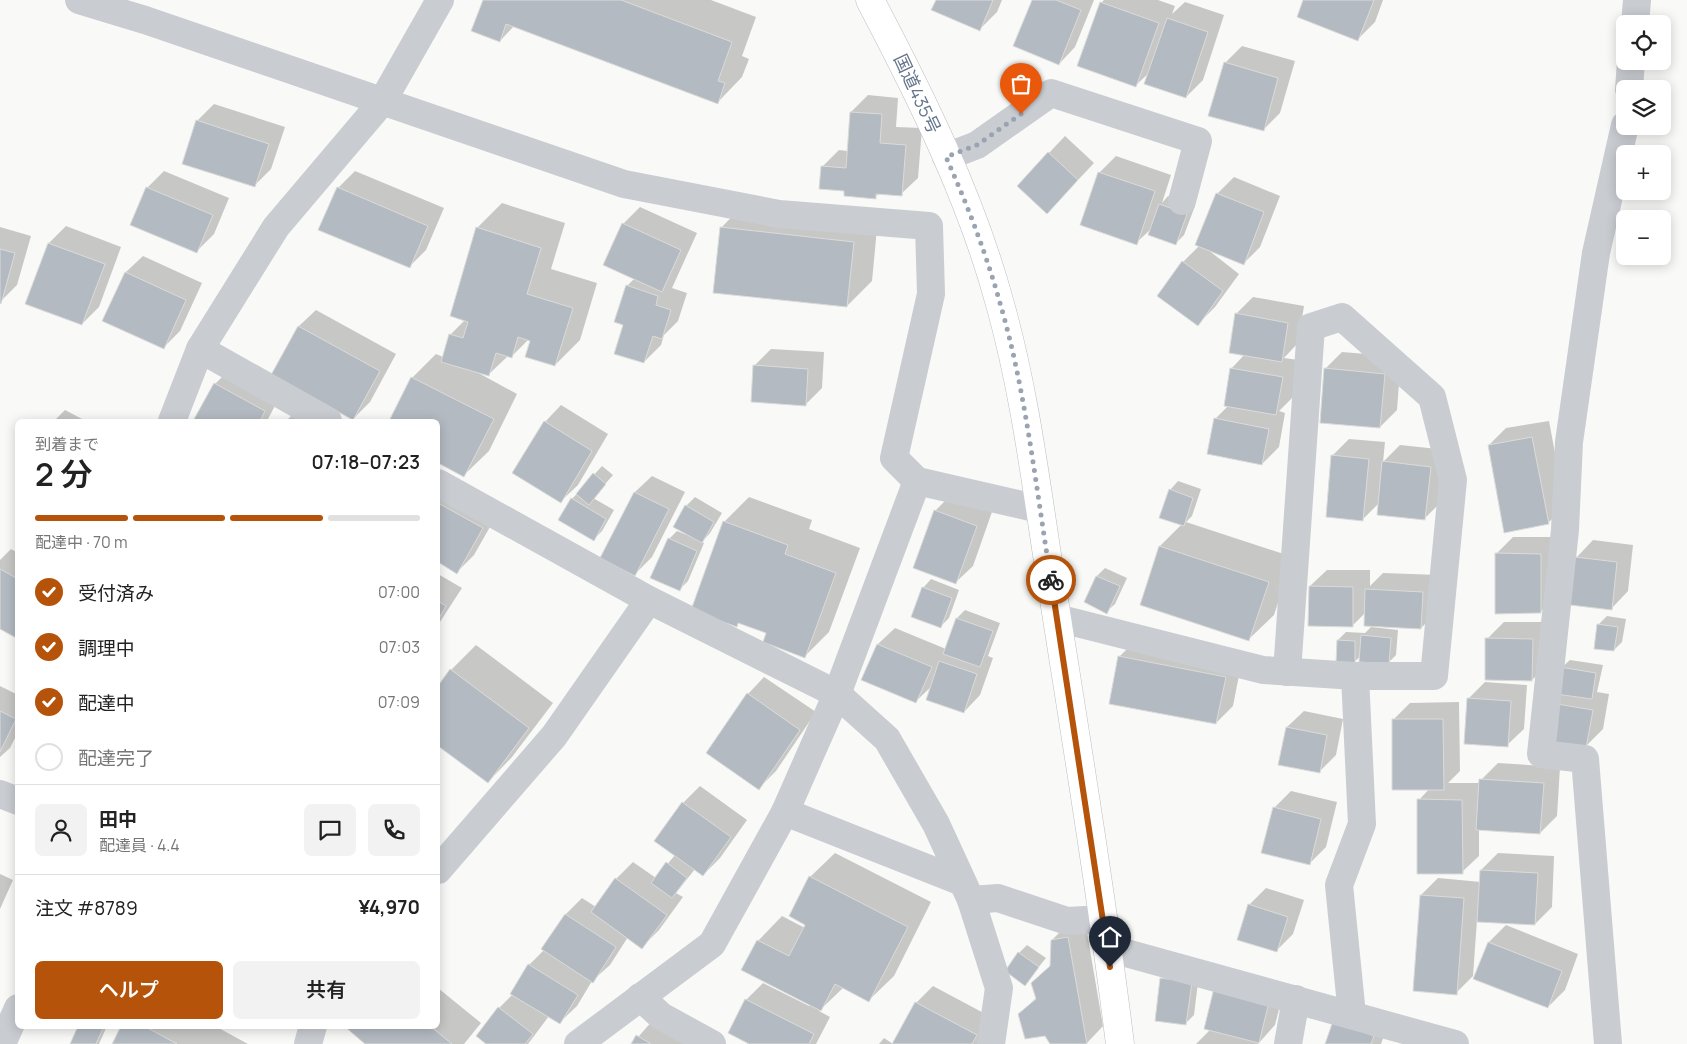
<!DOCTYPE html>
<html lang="ja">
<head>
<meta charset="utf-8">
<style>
	body { margin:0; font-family:Manrope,"Noto Sans JP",sans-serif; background:#f2f2f2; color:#222; height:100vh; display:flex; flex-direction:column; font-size:19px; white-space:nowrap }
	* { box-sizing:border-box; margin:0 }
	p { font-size:16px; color:#767676 }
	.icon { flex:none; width:28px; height:28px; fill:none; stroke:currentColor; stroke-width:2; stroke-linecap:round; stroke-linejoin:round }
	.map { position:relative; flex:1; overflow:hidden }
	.drawer { position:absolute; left:15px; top:419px; width:425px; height:610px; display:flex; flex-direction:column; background:#fff; border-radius:8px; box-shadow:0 2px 12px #0003 }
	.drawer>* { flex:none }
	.fabs { position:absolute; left:1616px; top:15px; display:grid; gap:10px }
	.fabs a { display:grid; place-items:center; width:55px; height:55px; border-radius:8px; background:#fff; box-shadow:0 2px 12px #0003; font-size:25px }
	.pin { position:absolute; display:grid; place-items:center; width:42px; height:42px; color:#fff; margin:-51px -21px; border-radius:50% 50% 50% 0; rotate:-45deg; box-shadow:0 0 5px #0007 }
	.pin .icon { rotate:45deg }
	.courier { position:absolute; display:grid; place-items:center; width:50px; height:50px; margin:-25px; border:4px solid #b45309; border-radius:50%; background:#fff; color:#222; box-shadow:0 1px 6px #0007 }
	.summary em { font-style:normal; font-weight:600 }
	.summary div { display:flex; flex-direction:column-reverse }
	.summary { display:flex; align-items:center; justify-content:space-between; height:85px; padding:0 20px }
	h1 { font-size:32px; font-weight:600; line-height:38px }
	.bar { display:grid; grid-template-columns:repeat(4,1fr); gap:8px 5px; align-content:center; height:60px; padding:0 20px }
	.bar i { height:6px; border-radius:4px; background:#e0e0e0 }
	.bar .selected { background:#b45309 }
	.bar p { grid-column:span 4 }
	.line { display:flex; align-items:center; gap:12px; padding:0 20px; border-top:1px solid #e0e0e0 }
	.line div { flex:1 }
	.round { display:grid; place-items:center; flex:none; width:52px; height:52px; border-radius:8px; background:#f2f2f2 }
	ol { padding:0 20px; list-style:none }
	li { display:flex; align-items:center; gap:15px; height:55px }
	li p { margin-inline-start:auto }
	li .icon { padding:5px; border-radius:50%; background:#b45309; color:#fff; stroke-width:4 }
	li:last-child { color:#767676 }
	li i { width:28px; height:28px; border:2px solid #e0e0e0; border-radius:50% }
	.cta { display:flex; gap:10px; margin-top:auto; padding:10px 20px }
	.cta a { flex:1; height:58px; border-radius:8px; background:#b45309; color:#fff; font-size:20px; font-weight:600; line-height:58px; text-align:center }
	.cta a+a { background:#f2f2f2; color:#222 }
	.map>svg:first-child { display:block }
</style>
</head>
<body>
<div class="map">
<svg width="1687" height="1044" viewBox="0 0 1687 1044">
	<rect width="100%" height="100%" fill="#f9faf7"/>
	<!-- shadow -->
	<g fill="#0003">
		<polygon points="484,0 711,0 756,17 742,56 749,59 742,77 718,102 514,26 500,41"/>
		<polygon points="937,0 1002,0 997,12 980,29"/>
		<polygon points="1033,0 1094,0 1075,47 1059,64"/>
		<polygon points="1104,0 1158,0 1175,6 1172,14 1185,2 1224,15 1203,80 1186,97 1150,72 1136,85 1101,3"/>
		<polygon points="1305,0 1383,0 1375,22 1358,39"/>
		<polygon points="1242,46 1295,61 1280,113 1263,130 1225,63"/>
		<polygon points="868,95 898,98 896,127 922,128 918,178 901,194 880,193 875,197 845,190 822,167 839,150 848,151 851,112"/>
		<polygon points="214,104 285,127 271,169 254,186 197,121"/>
		<polygon points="1065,136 1094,163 1047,213 1049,153"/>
		<polygon points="1116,156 1171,175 1162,203 1168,196 1195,206 1184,235 1176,243 1151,229 1136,243 1099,173"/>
		<polygon points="164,171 229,198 214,234 197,251 147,188"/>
		<polygon points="355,171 444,208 426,250 409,267 338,188"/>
		<polygon points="1234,177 1280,196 1260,247 1243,264 1207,249 1239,274 1215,307 1198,324 1183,262 1199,246 1217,194"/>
		<polygon points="502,203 565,223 551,269 597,283 580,340 555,365 529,339 511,357 508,356 488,375 473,370 517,394 489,451 464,475 438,462 438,421 390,421 412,378 436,354 443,357 450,335 465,320 477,228"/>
		<polygon points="745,203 878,218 872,281 847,306 721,228"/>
		<polygon points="640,207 697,233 672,288 687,293 678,321 664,335 661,345 644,362 625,324 627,286 635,278 623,224"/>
		<polygon points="66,226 121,247 99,307 82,324 49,243"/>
		<polygon points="0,227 31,236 17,285 0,302"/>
		<polygon points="143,256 202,283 180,331 163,348 126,272"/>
		<polygon points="1253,297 1304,306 1298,343 1284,358 1299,360 1293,397 1279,411 1285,413 1279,447 1262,464 1215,419 1228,406 1231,369 1245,354 1236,314"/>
		<polygon points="316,310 396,354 370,402 353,419 273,374 299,326"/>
		<polygon points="771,349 824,352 822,388 805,405 754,366"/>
		<polygon points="1342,352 1401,357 1397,410 1380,427 1325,369"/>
		<polygon points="232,367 281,394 267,421 194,421 215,384"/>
		<polygon points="561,405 608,434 578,485 561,501 545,422"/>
		<polygon points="65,410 86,421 54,421"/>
		<polygon points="293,414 307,421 286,421"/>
		<polygon points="1549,421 1565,506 1548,523 1489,445 1506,428"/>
		<polygon points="1349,439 1385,442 1383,462 1400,445 1447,450 1441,502 1424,519 1379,503 1363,519 1332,456"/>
		<polygon points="602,466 613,475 593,498 614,510 602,531 593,540 572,499"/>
		<polygon points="652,476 685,492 652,557 635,574 602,558 635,492"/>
		<polygon points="1178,481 1201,489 1192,516 1186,522 1293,557 1274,615 1249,639 1160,546 1182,524 1170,490"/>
		<polygon points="952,494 993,509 973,566 956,582 935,511"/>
		<polygon points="438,496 499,511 474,555 457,572 438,561"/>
		<polygon points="695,497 722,513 710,533 702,542 704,543 688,581 680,589 669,539 677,531 687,535 688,534 675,526 686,506"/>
		<polygon points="749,497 812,520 809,529 860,548 829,632 804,657 768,632 740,622 736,626 724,522"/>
		<polygon points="1513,537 1557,537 1557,595 1540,612 1496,554"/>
		<polygon points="1593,540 1633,545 1628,591 1612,608 1577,557"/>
		<polygon points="11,549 18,553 18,638 0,628 0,560"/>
		<polygon points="1105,568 1127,578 1115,604 1106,612 1085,602 1097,576"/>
		<polygon points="1327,570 1370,570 1370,586 1383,573 1439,575 1438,611 1421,628 1366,612 1352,626 1310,586"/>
		<polygon points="438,574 462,588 438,625"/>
		<polygon points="931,579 959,590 949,618 940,627 923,588"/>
		<polygon points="965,610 1000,623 988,656 993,658 980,695 964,712 932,686 915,702 878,644 895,628 946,649 957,618"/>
		<polygon points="1607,616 1626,619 1622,642 1614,650 1598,625"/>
		<polygon points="1504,622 1550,622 1549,663 1532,680 1487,639"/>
		<polygon points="1371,627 1398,630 1396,655 1388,663 1361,656 1354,662 1338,640 1346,632 1365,633"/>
		<polygon points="1136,640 1242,660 1233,706 1216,723 1119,657"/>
		<polygon points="476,645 553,703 512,757 488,782 438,744 438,688 451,670"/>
		<polygon points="1570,660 1603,665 1597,692 1609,694 1603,729 1586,746 1553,704 1563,693 1561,668"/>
		<polygon points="764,677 816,712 776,771 759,788 748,694"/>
		<polygon points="1485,682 1527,685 1524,729 1507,745 1468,699"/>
		<polygon points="0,686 18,695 18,732 10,748 0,757"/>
		<polygon points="1459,702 1460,771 1448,783 1480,783 1481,780 1498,763 1560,767 1557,816 1540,833 1479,829 1479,856 1462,872 1419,800 1430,788 1393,720 1410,703"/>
		<polygon points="1304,711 1343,719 1336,755 1319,772 1287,727"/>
		<polygon points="700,786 747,820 720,858 703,875 695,869 676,893 683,897 659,930 642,947 628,937 610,965 592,981 577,1006 560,1022 549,1016 528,1044 488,1044 499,1008 513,994 529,965 544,950 566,914 582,898 596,907 616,879 633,862 656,878 675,855 683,803"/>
		<polygon points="1291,791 1337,802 1326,847 1310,863 1274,808"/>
		<polygon points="835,853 931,902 894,976 869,1000 844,987 819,1011 830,1017 816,1044 752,1044 746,1000 763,983 809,1006 810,1004 758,941 782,916 805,928 810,877"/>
		<polygon points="1498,853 1554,856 1552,907 1535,924 1477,920 1473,976 1456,993 1421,895 1438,878 1481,882 1481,870"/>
		<polygon points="0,874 13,880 0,909"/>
		<polygon points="1266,888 1304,900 1293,934 1276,951 1249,905"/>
		<polygon points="1085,921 1103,1026 1087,1043 1051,1044 1046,1035 1019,1015 1037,997 1033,983 1051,965 1052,940 1069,923"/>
		<polygon points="1506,925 1578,954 1565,990 1548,1007 1489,942"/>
		<polygon points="1027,945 1046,958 1025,984 1019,953"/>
		<polygon points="1170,971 1199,974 1194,1015 1186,1023 1161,979"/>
		<polygon points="933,986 993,1018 978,1044 894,1044 916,1003"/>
		<polygon points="1285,986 1275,1025 1258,1044 1196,1044 1211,1029"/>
		<polygon points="438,988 481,1023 464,1044 367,1044 346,1026 438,1026"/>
		<polygon points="654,1019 689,1044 632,1044"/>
		<polygon points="1390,1019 1381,1044 1326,1044"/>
		<polygon points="80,1026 107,1026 99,1044 71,1044"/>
		<polygon points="123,1026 215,1026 248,1044 113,1044"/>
		<polygon points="884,1038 893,1044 879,1044"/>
	</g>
	<!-- building -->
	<g fill="#b4bac2" stroke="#dbdcd9">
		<polygon points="483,0 621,0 732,42 718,81 725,83 718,104 506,24 500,42 471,31"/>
		<polygon points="936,0 993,0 980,31 931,10"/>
		<polygon points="1032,0 1056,0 1081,10 1059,65 1013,46"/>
		<polygon points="1303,0 1374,0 1358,41 1297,17"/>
		<polygon points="1100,2 1159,23 1136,87 1077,66"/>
		<polygon points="1167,18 1208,32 1186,98 1144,84"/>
		<polygon points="1224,62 1278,78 1264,131 1208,116"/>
		<polygon points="850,112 882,114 880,143 906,145 902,196 876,194 876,199 844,196 844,191 819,189 821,166 846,168"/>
		<polygon points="196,120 269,144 255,187 182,164"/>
		<polygon points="1048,152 1078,180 1047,214 1017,186"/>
		<polygon points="1098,172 1155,191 1137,245 1080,225"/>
		<polygon points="146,187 213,215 197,253 130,225"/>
		<polygon points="337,187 428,226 410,268 318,230"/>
		<polygon points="1216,193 1264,212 1244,265 1195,245"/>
		<polygon points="1159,204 1187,214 1176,245 1148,235"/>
		<polygon points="622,223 681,250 662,292 603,265"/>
		<polygon points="476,227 541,248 527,294 573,308 555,366 525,357 530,341 518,337 512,358 496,353 489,376 441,362 449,334 463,338 468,322 450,316"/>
		<polygon points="720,227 854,242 847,307 713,293"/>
		<polygon points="48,243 105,264 82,325 25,304"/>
		<polygon points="0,249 15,253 1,304 0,303"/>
		<polygon points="1182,261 1223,291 1198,326 1157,296"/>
		<polygon points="125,272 186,300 164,349 102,321"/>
		<polygon points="626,285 658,296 656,305 671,310 662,339 653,336 644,363 614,354 623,325 614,322"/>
		<polygon points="1235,313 1288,323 1282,362 1229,353"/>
		<polygon points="298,326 380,371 353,420 271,375"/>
		<polygon points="753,365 808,369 806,406 751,402"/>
		<polygon points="1230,368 1283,377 1276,415 1224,406"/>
		<polygon points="1324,368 1385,374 1380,428 1320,423"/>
		<polygon points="411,377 494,419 464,477 438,463 438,421 389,421"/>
		<polygon points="214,383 265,411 260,421 193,421"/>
		<polygon points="1214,418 1269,429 1262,465 1207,454"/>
		<polygon points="544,421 592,451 561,503 512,473"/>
		<polygon points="1532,437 1549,524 1504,533 1488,445"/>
		<polygon points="1331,455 1369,459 1363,521 1326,517"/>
		<polygon points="1382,461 1431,467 1425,520 1377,515"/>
		<polygon points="593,473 606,484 589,505 576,494"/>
		<polygon points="1169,489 1193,498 1184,526 1159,518"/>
		<polygon points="634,492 669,509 635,576 600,558"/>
		<polygon points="571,498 606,519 594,541 558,520"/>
		<polygon points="438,503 483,528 457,574 438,562"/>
		<polygon points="685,505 714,522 702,543 673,527"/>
		<polygon points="934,510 977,526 956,584 913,568"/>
		<polygon points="723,521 788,545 785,554 836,573 805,658 763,642 766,633 738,623 737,627 691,610"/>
		<polygon points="668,538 697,551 680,591 650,578"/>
		<polygon points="1159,546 1269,582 1249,641 1140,605"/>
		<polygon points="1495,553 1541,554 1541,613 1495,614"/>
		<polygon points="1575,557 1617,562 1612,610 1570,605"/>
		<polygon points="0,569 18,579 18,639 0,629"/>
		<polygon points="1096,576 1120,586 1107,614 1084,602"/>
		<polygon points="1309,586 1353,587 1353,627 1308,626"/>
		<polygon points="922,587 952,598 941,628 911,617"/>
		<polygon points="1365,589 1423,592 1421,629 1364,626"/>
		<polygon points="438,601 446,606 438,620"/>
		<polygon points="956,618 993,631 980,667 943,654"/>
		<polygon points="1597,624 1618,627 1614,651 1594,649"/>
		<polygon points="1361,635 1391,638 1389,664 1359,662"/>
		<polygon points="1485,638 1533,639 1532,681 1485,680"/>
		<polygon points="1337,640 1355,641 1355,664 1336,663"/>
		<polygon points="877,644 932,667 916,703 861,680"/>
		<polygon points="1118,656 1226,677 1216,724 1109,704"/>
		<polygon points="939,661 977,674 964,713 926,700"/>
		<polygon points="1560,667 1596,673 1592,699 1556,694"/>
		<polygon points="450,669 529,728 488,783 438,746 438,686"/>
		<polygon points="747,693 800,730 759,790 706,753"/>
		<polygon points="1467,698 1511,701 1508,747 1464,744"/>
		<polygon points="1551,703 1593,710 1586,748 1546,741"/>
		<polygon points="0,711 16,719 0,752"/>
		<polygon points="1392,719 1443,719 1444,790 1392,790"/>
		<polygon points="1286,727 1327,735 1320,773 1278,765"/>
		<polygon points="1479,779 1544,783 1540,834 1476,830"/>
		<polygon points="1417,799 1462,800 1463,874 1417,874"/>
		<polygon points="682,802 731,837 703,876 654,841"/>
		<polygon points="1273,807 1321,819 1310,865 1261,853"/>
		<polygon points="666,862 687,878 672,898 651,883"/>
		<polygon points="1480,870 1538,873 1535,925 1477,922"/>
		<polygon points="809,876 908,927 869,1002 835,984 821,1011 741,970 757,940 789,956 805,925 789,916"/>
		<polygon points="615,878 667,915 642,949 591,912"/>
		<polygon points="1420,895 1464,898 1457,995 1413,991"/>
		<polygon points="1248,904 1288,917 1277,952 1237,940"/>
		<polygon points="565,914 616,947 593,983 541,949"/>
		<polygon points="1068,937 1087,1044 1050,1044 1045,1036 1025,1039 1018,1014 1036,999 1031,983 1050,966 1051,940"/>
		<polygon points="1488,942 1562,971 1548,1008 1473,979"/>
		<polygon points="1018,952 1039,967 1025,986 1005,971"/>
		<polygon points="528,964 578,995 560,1024 510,994"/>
		<polygon points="1160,978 1192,982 1186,1025 1155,1021"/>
		<polygon points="1214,988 1269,1002 1259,1043 1204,1029"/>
		<polygon points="745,999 814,1034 809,1044 749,1044 728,1033"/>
		<polygon points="915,1002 977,1035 972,1044 892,1044"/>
		<polygon points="498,1007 533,1034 525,1044 486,1044 476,1036"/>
		<polygon points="1333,1021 1374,1036 1371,1044 1325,1044"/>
		<polygon points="78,1026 104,1026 96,1044 70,1044"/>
		<polygon points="121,1026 144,1026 177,1044 112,1044"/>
		<polygon points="344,1026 430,1026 452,1044 365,1044"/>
		<polygon points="636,1035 651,1044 631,1044"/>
	</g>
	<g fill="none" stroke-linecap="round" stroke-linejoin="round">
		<defs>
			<path id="trunk" d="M870 0C921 97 971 197 1000 304 1026 396 1037 493 1052 587 1076 739 1101 891 1120 1044"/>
		</defs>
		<!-- trunk casing -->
		<use href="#trunk" stroke="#bbbec2" stroke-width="29"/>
		<!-- minor -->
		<g stroke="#c9ccd1" stroke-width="28">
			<polyline points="79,0 145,20 624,184 779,214 929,226 931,294 894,458 917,481"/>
			<polyline points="1635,24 1637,0"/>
			<polyline points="1629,89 1631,61"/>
			<polyline points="946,157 977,145 1051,93 1198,141 1182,201"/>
			<polyline points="200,349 328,421"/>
			<polyline points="172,421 200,349 276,227 382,102 440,0"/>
			<polyline points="438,483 649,600 837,694 887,739 936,824 971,900 999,988 991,1044"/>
			<polyline points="1057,618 1263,670 1355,676 1362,824 1339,885 1352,1015"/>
			<polyline points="1287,672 1311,327 1342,317 1432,397 1453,480 1434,676 1355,676"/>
			<polyline points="0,794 18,801"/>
			<polyline points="785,812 962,882"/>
			<polyline points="438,870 554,736 649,600"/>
			<polyline points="971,900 998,898 1067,921 1104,919"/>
			<polyline points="1108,948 1455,1044"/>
			<polyline points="640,997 661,1016 712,1044"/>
			<polyline points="2,1044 18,1008"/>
			<polyline points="308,1044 313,1026"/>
			<polyline points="578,1044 712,944 785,812 837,694 917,481 1039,509"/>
			<polyline points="1288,1044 1296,999"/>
			<polyline points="1608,1044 1585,759 1541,754 1565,530 1569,442 1596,253 1625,125"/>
		</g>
		<!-- trunk -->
		<use href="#trunk" stroke="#fff" stroke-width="28"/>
	</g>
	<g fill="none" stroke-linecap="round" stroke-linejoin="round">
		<!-- done -->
		<path stroke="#99a3b1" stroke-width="5" stroke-dasharray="0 9" d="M1021 114 977 145 946 157C967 204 986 253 1000 303 1026 391 1036 489 1051 580"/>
		<!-- route -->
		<polyline stroke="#b45309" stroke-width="6" points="1051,580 1110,967"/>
	</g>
	<g text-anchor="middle" stroke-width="5" stroke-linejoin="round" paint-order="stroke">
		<!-- street labels -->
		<g font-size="18" fill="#65748b" stroke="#fff">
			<text transform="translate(917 94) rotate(65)" y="6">国道435号</text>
		</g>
	</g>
</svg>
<div class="fabs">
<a><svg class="icon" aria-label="locate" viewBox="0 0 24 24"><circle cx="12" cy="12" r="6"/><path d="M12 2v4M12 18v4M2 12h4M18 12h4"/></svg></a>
<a><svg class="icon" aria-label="layers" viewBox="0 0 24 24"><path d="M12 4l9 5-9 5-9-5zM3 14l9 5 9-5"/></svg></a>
<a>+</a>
<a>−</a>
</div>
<div class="pin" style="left:1021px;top:114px;background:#ea580c"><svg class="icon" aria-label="bag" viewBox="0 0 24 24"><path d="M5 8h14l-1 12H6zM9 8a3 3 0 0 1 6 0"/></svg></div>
<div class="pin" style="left:1110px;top:967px;background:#1f2937"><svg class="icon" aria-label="home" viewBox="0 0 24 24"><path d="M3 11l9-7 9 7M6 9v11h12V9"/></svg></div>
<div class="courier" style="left:1051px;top:580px"><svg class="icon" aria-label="bike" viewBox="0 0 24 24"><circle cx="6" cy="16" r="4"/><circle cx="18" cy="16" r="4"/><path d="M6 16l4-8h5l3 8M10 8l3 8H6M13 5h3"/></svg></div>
<section class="drawer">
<div class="summary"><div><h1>2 分</h1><p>到着まで</p></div><em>07:18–07:23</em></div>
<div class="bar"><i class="selected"></i><i class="selected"></i><i class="selected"></i><i></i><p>配達中 · 70 m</p></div>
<ol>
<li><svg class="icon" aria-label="check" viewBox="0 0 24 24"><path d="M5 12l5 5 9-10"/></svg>受付済み<p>07:00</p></li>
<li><svg class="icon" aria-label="check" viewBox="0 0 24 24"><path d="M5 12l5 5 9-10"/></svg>調理中<p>07:03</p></li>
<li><svg class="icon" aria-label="check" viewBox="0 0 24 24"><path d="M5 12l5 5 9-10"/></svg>配達中<p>07:09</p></li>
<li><i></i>配達完了</li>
</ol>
<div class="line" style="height:90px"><a class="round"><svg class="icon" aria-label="person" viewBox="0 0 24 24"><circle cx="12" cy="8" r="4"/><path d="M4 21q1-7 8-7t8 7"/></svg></a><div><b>田中</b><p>配達員 · 4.4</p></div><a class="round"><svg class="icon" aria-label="chat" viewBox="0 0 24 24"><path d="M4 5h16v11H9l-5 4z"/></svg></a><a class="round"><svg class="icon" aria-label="phone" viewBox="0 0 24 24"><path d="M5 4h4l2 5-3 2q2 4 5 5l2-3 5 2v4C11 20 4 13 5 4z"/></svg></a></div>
<div class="line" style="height:65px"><div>注文 #8789</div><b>¥4,970</b></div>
<div class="cta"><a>ヘルプ</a><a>共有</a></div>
</section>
</div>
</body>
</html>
